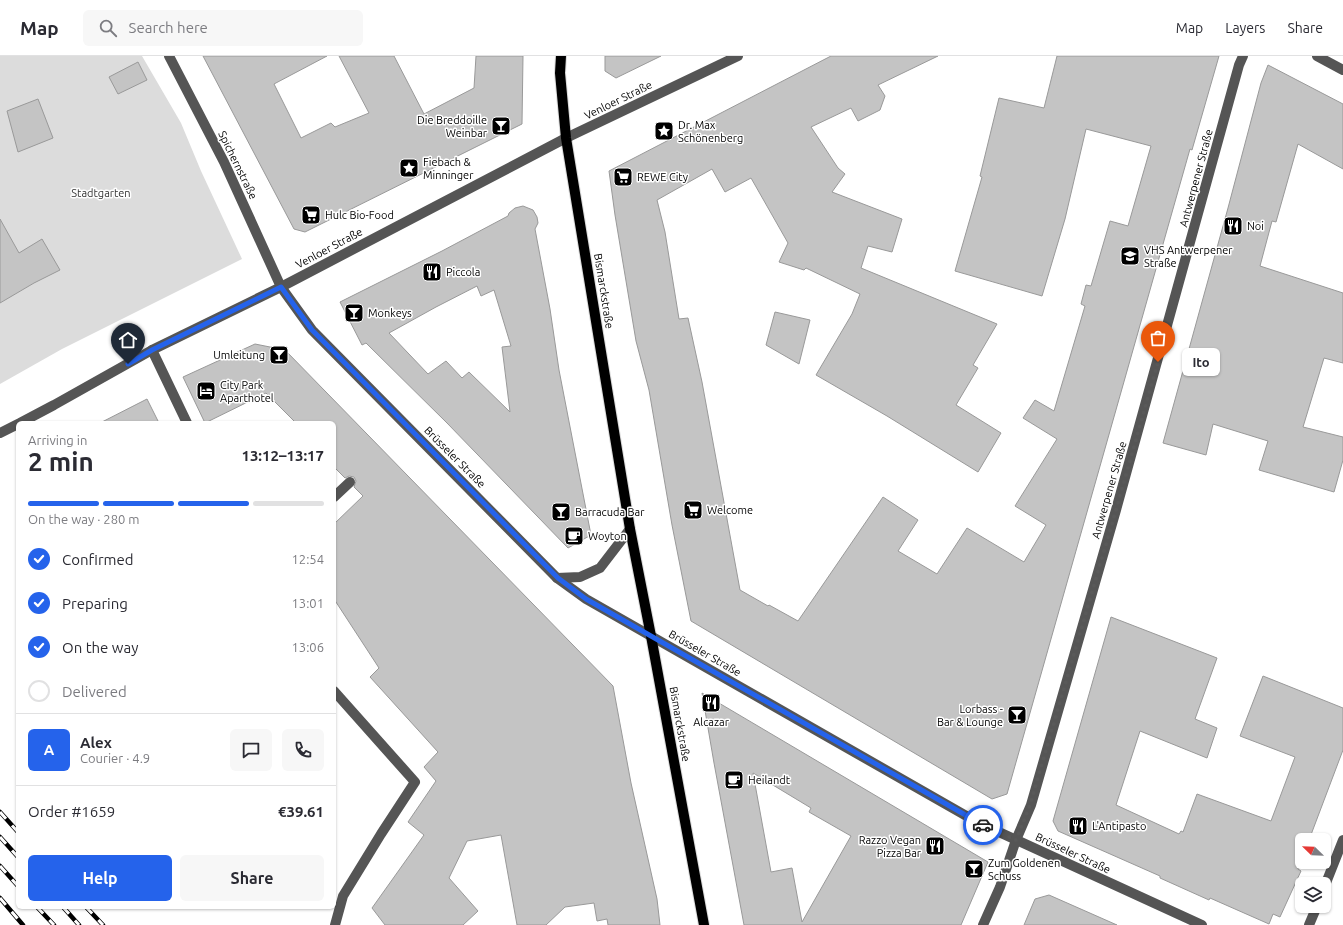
<!DOCTYPE html>
<html lang="en">
<head>
<meta charset="utf-8">
<style>
	body { margin:0; font-family:Ubuntu,sans-serif; background:#f7f7f7; color:#2b2b33; height:100vh; display:flex; flex-direction:column; font-size:15px; white-space:nowrap }
	* { box-sizing:border-box; margin:0 }
	p { font-size:13px; color:#7c7c81 }
	.icon { flex:none; width:22px; height:22px; fill:none; stroke:currentColor; stroke-width:2; stroke-linecap:round; stroke-linejoin:round }
	.map { position:relative; flex:1; overflow:hidden }
	.side { position:absolute; left:16px; top:365px; width:320px; height:488px; display:flex; flex-direction:column; background:#fff; border-radius:6px; box-shadow:0 1px 3px #0004 }
	.side>* { flex:none }
	.needle { width:26px; rotate:293deg }
	.buttons { position:absolute; left:1295px; top:777px; display:grid; gap:8px }
	.buttons a { display:grid; place-items:center; width:36px; height:36px; border-radius:6px; background:#fff; box-shadow:0 1px 3px #0004; font-size:20px }
	.pin { position:absolute; display:grid; place-items:center; width:34px; height:34px; color:#fff; margin:-41px -17px; border-radius:50% 50% 50% 0; rotate:-45deg; box-shadow:0 0 4px #0007 }
	.pin .icon { rotate:45deg }
	.courier { position:absolute; display:grid; place-items:center; width:40px; height:40px; margin:-20px; border:3px solid #2563eb; border-radius:50%; background:#fff; color:#222; box-shadow:0 1px 5px #0007 }
	.bubble { position:absolute; height:28px; border-radius:6px; background:#fff; box-shadow:0 1px 3px #0004; font-size:13px; font-weight:600; line-height:28px; text-align:center }
	.head em { font-style:normal; font-weight:600 }
	.head div { display:flex; flex-direction:column-reverse }
	.head { display:flex; align-items:center; justify-content:space-between; height:68px; padding:0 12px }
	h1 { font-size:26px; font-weight:600; line-height:30px }
	.bar { display:grid; grid-template-columns:repeat(4,1fr); gap:6px 4px; align-content:center; height:48px; padding:0 12px }
	.bar i { height:5px; border-radius:3px; background:#e1e1e2 }
	.bar .current { background:#2563eb }
	.bar p { grid-column:span 4 }
	.line { display:flex; align-items:center; gap:10px; padding:0 12px; border-top:1px solid #e1e1e2 }
	.line div { flex:1 }
	.round { display:grid; place-items:center; flex:none; width:42px; height:42px; border-radius:6px; background:#f7f7f7 }
	ol { padding:0 12px; list-style:none }
	li { display:flex; align-items:center; gap:12px; height:44px }
	li p { margin-inline-start:auto }
	li .icon { padding:4px; border-radius:50%; background:#2563eb; color:#fff; stroke-width:4 }
	li:last-child { color:#7c7c81 }
	li i { width:22px; height:22px; border:2px solid #e1e1e2; border-radius:50% }
	.primary-button { display:flex; gap:8px; margin-top:auto; padding:8px 12px }
	.primary-button a { flex:1; height:46px; border-radius:6px; background:#2563eb; color:#fff; font-size:16px; font-weight:600; line-height:46px; text-align:center }
	.primary-button a+a { background:#f7f7f7; color:#2b2b33 }
	header { display:flex; align-items:center; gap:24px; box-sizing:border-box; height:56px; padding:0 20px; background:#fff; border-bottom:1px solid #e1e1e2 }
	header strong { font-size:19px }
	nav { display:flex; gap:22px; margin-inline-start:auto; font-size:14px }
	.search { width:280px; height:36px; background:#f7f7f7; display:flex; align-items:center; gap:10px; box-sizing:border-box; padding:0 14px; border-radius:6px; color:#7c7c81; font-size:15px }
	.map>svg:first-child { display:block }
</style>
</head>
<body>
<header>
<strong>Map</strong>
<div class="search"><svg class="icon" aria-label="search" viewBox="0 0 24 24"><circle cx="10" cy="10" r="6"/><path d="M15 15l6 6"/></svg>Search here</div>
<nav><a>Map</a><a>Layers</a><a>Share</a></nav>
</header>
<div class="map">
<svg width="1343" height="869" viewBox="0 0 1343 869">
	<rect width="100%" height="100%" fill="#fff"/>
	<!-- green -->
	<polygon fill="#dcdcdc" points="0,0 142,0 181,67 201,115 242,203 62,293 0,328 0,246 34,227 0,163"/>
	<!-- building -->
	<g fill="#c4c4c4" stroke="#999" fill-rule="evenodd">
		<polygon points="203,0 327,0 274,28 301,82 331,67 335,71 369,57 339,0 394,0 424,58 474,32 476,0 523,0 522,68 305,176 294,173"/>
		<polygon points="605,0 661,0 616,22 605,15"/>
		<polygon points="831,0 938,0 878,29 885,40 880,54 858,65 851,52 811,71 838,112 845,118 832,136 902,163 892,196 868,190 861,212 997,268 973,309 978,312 956,349 1001,377 978,416 887,360 816,319 852,258 860,238 806,212 804,214 779,206 788,187 751,122 725,136 712,113 657,144 665,176 679,263 688,262 702,326 740,534 768,550 769,549 798,565 883,441 918,464 898,495 937,518 967,472 1024,506 1046,469 1015,450 1057,383 1023,362 1035,344 1054,355 1085,250 1081,248 1086,229 1091,230 1110,165 1128,170 1151,90 1086,73 1065,163 1042,240 955,215 982,121 980,120 999,42 1044,52 1057,0 1219,0 1192,94 1190,93 1007,738 992,743 691,565 672,469 649,334 636,285 615,159 609,115"/>
		<polygon points="138,6 147,24 118,38 109,21"/>
		<polygon points="1268,9 1343,48 1343,113 1298,88 1276,166 1272,165 1260,210 1343,237 1343,307 1324,302 1303,371 1343,381 1343,404 1334,436 1259,414 1268,385 1213,368 1206,399 1163,387 1228,152 1261,27"/>
		<polygon points="38,43 53,82 18,96 7,55"/>
		<path d="M523 150 533 154 537 161 538 167 535 173 550 253 559 314 591 479 568 492 447 367 366 287 362 289 340 246 442 195 508 160 509 157 515 152ZM477 230 481 240 494 234 511 290 502 291 510 356 469 316 462 322 446 305 428 318 389 277 436 251Z"/>
		<polygon points="0,163 19,197 42,183 60,214 34,227 0,247"/>
		<polygon points="775,256 810,264 799,308 766,289"/>
		<polygon points="255,288 285,294 613,630 631,727 657,843 660,869 608,869 607,863 597,865 594,847 565,851 546,869 517,869 501,779 467,785 449,822 478,855 463,869 385,869 372,852 424,779 408,766 436,725 424,711 438,696 370,621 379,612 334,543 334,468 363,440 354,431 356,425 354,421 349,420 345,422 334,411 334,367 296,367 266,337 205,367 183,321"/>
		<polygon points="147,343 159,367 100,367"/>
		<polygon points="1111,561 1217,602 1195,663 1217,672 1207,702 1140,675 1116,749 1179,778 1181,775 1183,776 1197,738 1271,765 1295,701 1240,680 1263,620 1343,652 1343,694 1309,784 1302,784 1302,802 1298,813 1301,815 1280,861 1273,858 1269,868 1210,842 1209,844 1160,822 1160,820 1058,775 1053,765"/>
		<path d="M702 637 988 806 961 869H744L714 707ZM753 717 811 752 809 756 851 780 802 866 792 812 771 816Z"/>
		<polygon points="1049,839 1117,869 1024,869 1035,843"/>
	</g>
	<g fill="none" stroke-linecap="round" stroke-linejoin="round">
		<defs>
			<polyline id="major" points="561,0 560,17 566,82 630,473 651,580 704,869"/>
		</defs>
		<!-- major casing -->
		<use href="#major" stroke="#dbdbdb" stroke-width="12"/>
		<!-- minor -->
		<g stroke="#555" stroke-width="10">
			<polyline points="169,0 224,106 281,231 312,274 557,522 586,543 977,766 1202,869"/>
			<polyline points="1317,0 1343,14"/>
			<polyline points="152,294 187,367"/>
			<polyline points="20,367 54,349 152,294 281,231 566,82 738,0"/>
			<polyline points="0,377 18,368"/>
			<polyline points="334,441 350,426"/>
			<polyline points="557,522 580,521 600,512 630,473"/>
			<polyline points="334,635 415,726 381,778 343,840 335,869"/>
			<polyline points="1324,832 1343,784"/>
			<polyline points="983,869 1000,831 1016,784 1031,749 1116,454 1239,9 1243,0"/>
			<polyline points="1309,869 1317,850"/>
		</g>
		<!-- major -->
		<use href="#major" stroke="#000" stroke-width="10"/>
		<defs>
			<g id="rail">
				<polyline points="0,756 18,776"/>
				<polyline points="0,781 18,801"/>
				<polyline points="0,810 18,830"/>
				<polyline points="0,842 23,869"/>
				<polyline points="37,851 54,869"/>
				<polyline points="63,851 79,869"/>
				<polyline points="86,851 103,869"/>
			</g>
		</defs>
		<!-- rail casing -->
		<use href="#rail" stroke="#000" stroke-width="4.5"/>
		<!-- rail -->
		<use href="#rail" stroke="#fff" stroke-width="3" stroke-dasharray="9" stroke-linecap="butt"/>
	</g>
	<g fill="none" stroke-linecap="round" stroke-linejoin="round">
		<!-- done -->
		<polyline stroke="#595959" stroke-width="4" stroke-dasharray="0 7.2" points="983,769 1016,784 1030,749 1116,454 1158,306"/>
		<!-- route -->
		<polyline stroke="#2563eb" stroke-width="5" points="128,308 152,294 281,231 312,274 558,522 586,543 983,769"/>
	</g>
	<!-- icons -->
	<defs>
		<symbol id="bar-square" viewBox="-11 -11 22 22"><rect x="-9" y="-9" width="18" height="18" rx="4" fill="#000" stroke="#fff"/><path d="M-6-5H6L.8 .8V4.5H3.5V6h-7V4.5H-.8V.8Z" fill="#fff"/></symbol>
		<symbol id="sight-square" viewBox="-11 -11 22 22"><rect x="-9" y="-9" width="18" height="18" rx="4" fill="#000" stroke="#fff"/><path d="M0-6L1.8-2.2L6-1.7L2.9 1.2L3.7 5.4L0 3.3L-3.7 5.4L-2.9 1.2L-6-1.7L-1.8-2.2Z" fill="#fff"/></symbol>
		<symbol id="supermarket-square" viewBox="-11 -11 22 22"><rect x="-9" y="-9" width="18" height="18" rx="4" fill="#000" stroke="#fff"/><path d="M-6-5.5h2.5l.6 2H6L4.5 2H-2.5L-4.4-4H-6ZM-1.5 3.2a1.3 1.3 0 1 0 .1 0ZM3 3.2a1.3 1.3 0 1 0 .1 0Z" fill="#fff"/></symbol>
		<symbol id="restaurant-square" viewBox="-11 -11 22 22"><rect x="-9" y="-9" width="18" height="18" rx="4" fill="#000" stroke="#fff"/><path d="M-5-6h1v4h1v-4h1v4h1v-4h1v5L-1.5 .5V6h-2V.5L-5-1ZM5-6V6H3V1.5H1.5Q1.5-4 5-6Z" fill="#fff"/></symbol>
		<symbol id="school-square" viewBox="-11 -11 22 22"><rect x="-9" y="-9" width="18" height="18" rx="4" fill="#000" stroke="#fff"/><path d="M0-5L7-2L0 1L-7-2ZM-4 1L0 2.5L4 1V4Q0 6-4 4Z" fill="#fff"/></symbol>
		<symbol id="hotel-square" viewBox="-11 -11 22 22"><rect x="-9" y="-9" width="18" height="18" rx="4" fill="#000" stroke="#fff"/><path d="M-6-4.5h1.5V1H6V5H4.5V3h-9V5H-6ZM-4 0a1.8 1.8 0 1 1 3.6 0ZM.5 0V-2.5h3Q6-2.5 6 0Z" fill="#fff"/></symbol>
		<symbol id="cafe-square" viewBox="-11 -11 22 22"><rect x="-9" y="-9" width="18" height="18" rx="4" fill="#000" stroke="#fff"/><path d="M-5.5-4.5H6V0H3Q3 3.5 0 3.5H-2.5Q-5.5 3.5-5.5 0ZM3-3.2v2h1.7v-2ZM-6 4.5H4V6H-6Z" fill="#fff"/></symbol>
	</defs>
	<g fill-rule="evenodd">
		<use href="#bar-square" x="490" y="59" width="22" height="22"/>
		<use href="#sight-square" x="653" y="64" width="22" height="22"/>
		<use href="#sight-square" x="398" y="101" width="22" height="22"/>
		<use href="#supermarket-square" x="612" y="110" width="22" height="22"/>
		<use href="#supermarket-square" x="300" y="148" width="22" height="22"/>
		<use href="#restaurant-square" x="1222" y="159" width="22" height="22"/>
		<use href="#school-square" x="1119" y="189" width="22" height="22"/>
		<use href="#restaurant-square" x="421" y="205" width="22" height="22"/>
		<use href="#bar-square" x="343" y="246" width="22" height="22"/>
		<use href="#bar-square" x="268" y="288" width="22" height="22"/>
		<use href="#hotel-square" x="195" y="324" width="22" height="22"/>
		<use href="#supermarket-square" x="682" y="443" width="22" height="22"/>
		<use href="#bar-square" x="550" y="445" width="22" height="22"/>
		<use href="#cafe-square" x="563" y="469" width="22" height="22"/>
		<use href="#restaurant-square" x="700" y="636" width="22" height="22"/>
		<use href="#bar-square" x="1006" y="648" width="22" height="22"/>
		<use href="#cafe-square" x="723" y="713" width="22" height="22"/>
		<use href="#restaurant-square" x="1067" y="759" width="22" height="22"/>
		<use href="#restaurant-square" x="924" y="779" width="22" height="22"/>
		<use href="#bar-square" x="963" y="802" width="22" height="22"/>
	</g>
	<g text-anchor="middle" stroke-width="3" stroke-linejoin="round" paint-order="stroke">
		<!-- street labels -->
		<g font-size="11" fill="#000" stroke="#fff">
			<text transform="translate(618 44) rotate(-26)" y="4">Venloer Straße</text>
			<text transform="translate(238 109) rotate(64)" y="4">Spichernstraße</text>
			<text transform="translate(1196 122) rotate(-75)" y="4">Antwerpener Straße</text>
			<text transform="translate(329 192) rotate(-28)" y="4">Venloer Straße</text>
			<text transform="translate(604 235) rotate(81)" y="4">Bismarckstraße</text>
			<text transform="translate(455 401) rotate(45)" y="4">Brüsseler Straße</text>
			<text transform="translate(1109 434) rotate(-74)" y="4">Antwerpener Straße</text>
			<text transform="translate(705 597) rotate(30)" y="4">Brüsseler Straße</text>
			<text transform="translate(680 668) rotate(80)" y="4">Bismarckstraße</text>
			<text transform="translate(1073 797) rotate(25)" y="4">Brüsseler Straße</text>
		</g>
		<!-- poi labels -->
		<g font-size="11" fill="#000" stroke="#fff" text-anchor="start">
			<text x="487" y="68" text-anchor="end">Die Breddoille<tspan x="487" dy="13">Weinbar</tspan></text>
			<text x="678" y="73">Dr. Max<tspan x="678" dy="13">Schönenberg</tspan></text>
			<text x="423" y="110">Fiebach &amp;<tspan x="423" dy="13">Minninger</tspan></text>
			<text x="637" y="125">REWE City</text>
			<text x="325" y="163">Hulc Bio-Food</text>
			<text x="1247" y="174">Noi</text>
			<text x="1144" y="198">VHS Antwerpener<tspan x="1144" dy="13">Straße</tspan></text>
			<text x="446" y="220">Piccola</text>
			<text x="368" y="261">Monkeys</text>
			<text x="265" y="303" text-anchor="end">Umleitung</text>
			<text x="220" y="333">City Park<tspan x="220" dy="13">Aparthotel</tspan></text>
			<text x="707" y="458">Welcome</text>
			<text x="575" y="460">Barracuda Bar</text>
			<text x="588" y="484">Woyton</text>
			<text x="1003" y="657" text-anchor="end">Lorbass -<tspan x="1003" dy="13">Bar &amp; Lounge</tspan></text>
			<text x="711" y="670" text-anchor="middle">Alcazar</text>
			<text x="748" y="728">Heilandt</text>
			<text x="1092" y="774">L'Antipasto</text>
			<text x="921" y="788" text-anchor="end">Razzo Vegan<tspan x="921" dy="13">Pizza Bar</tspan></text>
			<text x="988" y="811">Zum Goldenen<tspan x="988" dy="13">Schuss</tspan></text>
		</g>
		<!-- park labels -->
		<g font-size="11" fill="#333" stroke="#fff">
			<text x="101" y="141">Stadtgarten</text>
		</g>
	</g>
</svg>
<div class="buttons">
<a><svg class="needle" viewBox="-14 -14 28 28"><path d="M0-13l5 13h-10z" fill="#e53935"/><path d="M0 13l5-13h-10z" fill="#7c7c81"/></svg></a>
<a><svg class="icon" aria-label="layers" viewBox="0 0 24 24"><path d="M12 4l9 5-9 5-9-5zM3 14l9 5 9-5"/></svg></a>
</div>
<div class="pin" style="left:1158px;top:306px;background:#ea580c"><svg class="icon" aria-label="bag" viewBox="0 0 24 24"><path d="M5 8h14l-1 12H6zM9 8a3 3 0 0 1 6 0"/></svg></div>
<div class="pin" style="left:128px;top:308px;background:#1f2937"><svg class="icon" aria-label="home" viewBox="0 0 24 24"><path d="M3 11l9-7 9 7M6 9v11h12V9"/></svg></div>
<div class="courier" style="left:983px;top:769px"><svg class="icon" aria-label="car" viewBox="0 0 24 24"><path d="M5 17H2v-5l4-1 3-4h7l3 4 3 1v5h-3M9 17h6M6 11h13"/><circle cx="7" cy="17" r="2"/><circle cx="17" cy="17" r="2"/></svg></div>
<div class="bubble" style="left:1182px;top:292px;width:38px">Ito</div>
<section class="side">
<div class="head"><div><h1>2 min</h1><p>Arriving in</p></div><em>13:12–13:17</em></div>
<div class="bar"><i class="current"></i><i class="current"></i><i class="current"></i><i></i><p>On the way · 280 m</p></div>
<ol>
<li><svg class="icon" aria-label="check" viewBox="0 0 24 24"><path d="M5 12l5 5 9-10"/></svg>Confirmed<p>12:54</p></li>
<li><svg class="icon" aria-label="check" viewBox="0 0 24 24"><path d="M5 12l5 5 9-10"/></svg>Preparing<p>13:01</p></li>
<li><svg class="icon" aria-label="check" viewBox="0 0 24 24"><path d="M5 12l5 5 9-10"/></svg>On the way<p>13:06</p></li>
<li><i></i>Delivered</li>
</ol>
<div class="line" style="height:72px"><b class="round" style="background:#2563eb;color:#fff">A</b><div><b>Alex</b><p>Courier · 4.9</p></div><a class="round"><svg class="icon" aria-label="chat" viewBox="0 0 24 24"><path d="M4 5h16v11H9l-5 4z"/></svg></a><a class="round"><svg class="icon" aria-label="phone" viewBox="0 0 24 24"><path d="M5 4h4l2 5-3 2q2 4 5 5l2-3 5 2v4C11 20 4 13 5 4z"/></svg></a></div>
<div class="line" style="height:52px"><div>Order #1659</div><b>€39.61</b></div>
<div class="primary-button"><a>Help</a><a>Share</a></div>
</section>
</div>
</body>
</html>
